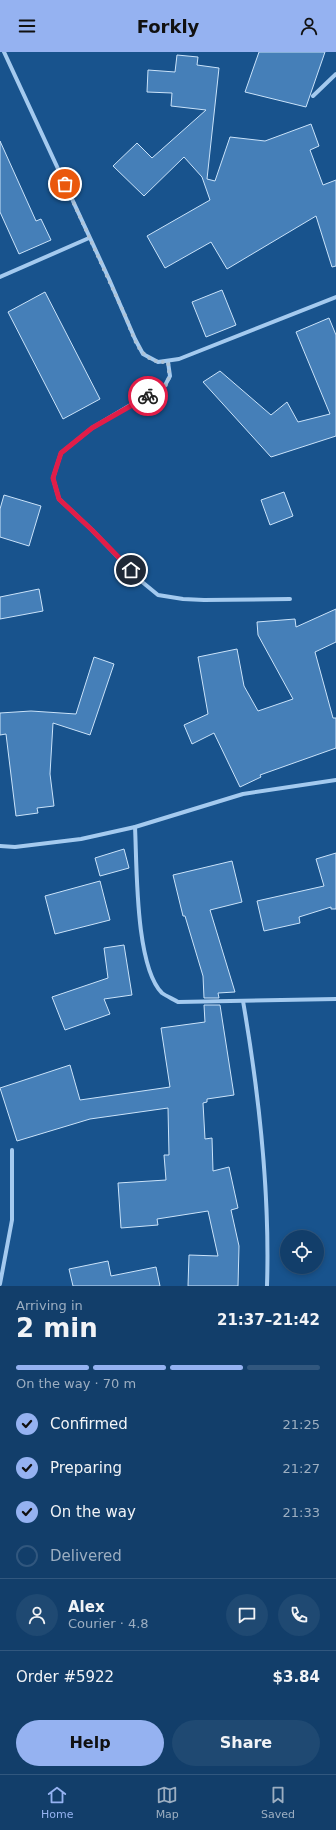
<!DOCTYPE html>
<html lang="en">
<head>
<meta charset="utf-8">
<style>
	body { margin:0; font-family:"DejaVu Sans",sans-serif; background:#1f4972; color:#f1f3f6; height:100vh; display:flex; flex-direction:column; font-size:15px; white-space:nowrap }
	* { box-sizing:border-box; margin:0 }
	p { font-size:13px; color:#9caec1 }
	.icon { flex:none; width:22px; height:22px; fill:none; stroke:currentColor; stroke-width:2; stroke-linecap:round; stroke-linejoin:round }
	.map { position:relative; height:1234px; overflow:hidden }
	.panel { display:flex; flex-direction:column; background:#123e6a; flex:1 }
	.panel>* { flex:none }
	.tools { position:absolute; left:280px; top:1178px; display:grid; gap:8px }
	.tools a { display:grid; place-items:center; width:44px; height:44px; border-radius:50%; background:#123e6a; box-shadow:0 2px 6px #0003,0 0 0 1px #31577e; font-size:20px }
	.pin { position:absolute; display:grid; place-items:center; width:34px; height:34px; color:#fff; margin:-17px; border:2px solid #fff; border-radius:50%; box-shadow:0 1px 4px #0007 }
	.courier { position:absolute; display:grid; place-items:center; width:40px; height:40px; margin:-20px; border:3px solid #e11d48; border-radius:50%; background:#fff; color:#222; box-shadow:0 1px 5px #0007 }
	.summary em { font-style:normal; font-weight:700 }
	.summary div { display:flex; flex-direction:column-reverse }
	.summary { display:flex; align-items:center; justify-content:space-between; height:68px; padding:0 16px }
	h1 { font-size:26px; font-weight:700; line-height:30px }
	.bar { display:grid; grid-template-columns:repeat(4,1fr); gap:6px 4px; align-content:center; height:48px; padding:0 16px }
	.bar i { height:5px; border-radius:3px; background:#31577e }
	.bar .on { background:#95b2f1 }
	.bar p { grid-column:span 4 }
	.line { display:flex; align-items:center; gap:10px; padding:0 16px; border-top:1px solid #31577e }
	.line div { flex:1 }
	.round { display:grid; place-items:center; flex:none; width:42px; height:42px; border-radius:21px; background:#1f4972 }
	ol { padding:0 16px; list-style:none }
	li { display:flex; align-items:center; gap:12px; height:44px }
	li p { margin-inline-start:auto }
	li .icon { padding:4px; border-radius:50%; background:#95b2f1; color:#111; stroke-width:4 }
	li:last-child { color:#9caec1 }
	li i { width:22px; height:22px; border:2px solid #31577e; border-radius:50% }
	.action { display:flex; gap:8px; margin-top:auto; padding:8px 16px }
	.action a { flex:1; height:46px; border-radius:24px; background:#95b2f1; color:#111; font-size:16px; font-weight:700; line-height:46px; text-align:center }
	.action a+a { background:#1f4972; color:#f1f3f6 }
	header { display:flex; justify-content:space-between; align-items:center; height:52px; padding:0 16px; background:#95b2f1; color:#111; font-size:18px; font-weight:700 }
	.tab-bar { display:flex; justify-content:space-around; align-items:center; height:56px; border-top:1px solid #31577e; background:#123e6a; font-size:11px; color:#9caec1 }
	.tab-bar a { display:grid; justify-items:center; gap:2px }
	.tab-bar .on { color:#95b2f1 }
	.map>svg:first-child { display:block }
</style>
</head>
<body>
<header><svg class="icon" aria-label="menu" viewBox="0 0 24 24"><path d="M4 6h16M4 12h16M4 18h16"/></svg>Forkly<svg class="icon" aria-label="person" viewBox="0 0 24 24"><circle cx="12" cy="8" r="4"/><path d="M4 21q1-7 8-7t8 7"/></svg></header>
<div class="map">
<svg width="336" height="1234" viewBox="0 0 336 1234">
	<rect width="100%" height="100%" fill="#18538d"/>
	<!-- building -->
	<g fill="#457fb8" stroke="#cae3fa">
		<polygon points="259,0 325,0 306,55 245,40"/>
		<polygon points="177,3 198,5 197,13 219,16 207,127 215,129 230,85 265,89 311,72 319,94 310,98 323,133 336,128 336,214 332,215 316,164 227,217 211,190 165,216 147,184 210,148 202,125 184,105 144,144 113,114 137,91 152,106 206,58 171,54 172,41 147,40 148,18 175,20"/>
		<polygon points="0,89 36,169 41,167 51,188 19,202 0,160"/>
		<polygon points="222,238 236,273 206,285 192,250"/>
		<polygon points="45,240 100,347 63,367 8,260"/>
		<polygon points="329,266 336,283 336,384 271,405 203,330 220,319 271,363 287,350 298,370 330,362 296,280"/>
		<polygon points="284,440 293,464 270,473 261,448"/>
		<polygon points="4,443 41,454 29,494 0,485 0,457"/>
		<polygon points="39,537 43,559 0,567 0,545"/>
		<polygon points="336,557 336,590 315,600 333,666 336,666 336,696 260,723 261,725 240,735 214,681 192,692 184,673 208,662 198,605 237,597 244,634 258,659 293,647 258,583 257,570 295,567 296,575"/>
		<polygon points="94,605 114,612 90,683 53,671 50,722 54,754 37,756 38,761 16,764 6,682 0,683 0,661 31,659 76,662"/>
		<polygon points="124,797 129,816 100,824 95,806"/>
		<polygon points="336,801 336,857 331,857 331,855 299,865 300,871 264,879 257,849 324,834 316,807"/>
		<polygon points="232,809 242,850 210,858 235,940 218,941 219,946 204,946 203,924 185,864 183,864 173,823"/>
		<polygon points="100,829 110,868 55,882 45,844"/>
		<polygon points="124,893 132,943 104,947 110,962 65,978 52,945 108,926 104,896"/>
		<polygon points="204,953 220,953 234,1043 207,1047 207,1050 203,1051 205,1087 212,1086 213,1119 229,1115 238,1156 231,1158 239,1194 238,1234 188,1234 189,1203 218,1204 208,1159 157,1167 158,1173 121,1176 118,1131 166,1128 164,1103 169,1103 168,1056 90,1067 17,1089 0,1036 70,1013 80,1048 170,1035 161,976 205,970"/>
		<polygon points="108,1209 111,1224 156,1215 160,1234 73,1234 69,1217"/>
	</g>
	<g fill="none" stroke-linecap="round" stroke-linejoin="round">
		<!-- street -->
		<g stroke="#a4caef" stroke-width="4">
			<polyline points="4,0 109,227 135,287 143,302 158,310 179,307 336,245"/>
			<polyline points="313,44 336,22"/>
			<polyline points="0,225 89,186"/>
			<polyline points="168,310 170,324 163,337 139,348 92,376 61,401 53,426 59,447 92,478 141,529 158,543 183,547 204,548 290,547"/>
			<path d="M135 775C137 813 135 914 162 941 166 944 173 947 178 950L336 947"/>
			<polyline points="0,794 15,795 81,787 135,775 243,742 336,728"/>
			<path d="M243 949C259 1042 270 1139 267 1234"/>
			<polyline points="0,1232 12,1168 12,1098"/>
		</g>
	</g>
	<g fill="none" stroke-linecap="round" stroke-linejoin="round">
		<!-- done -->
		<path stroke="#aec3d7" stroke-width="4" stroke-dasharray="0 7.2" d="M65 132 127 268C135 289 141 312 168 310 171 332 168 335 148 344"/>
		<!-- route -->
		<polyline stroke="#e11d48" stroke-width="5" points="131,518 92,478 59,447 53,426 61,401 92,376 148,344"/>
	</g>
</svg>
<div class="tools">
<a><svg class="icon" aria-label="locate" viewBox="0 0 24 24"><circle cx="12" cy="12" r="6"/><path d="M12 2v4M12 18v4M2 12h4M18 12h4"/></svg></a>
</div>
<div class="pin" style="left:65px;top:132px;background:#ea580c"><svg class="icon" aria-label="bag" viewBox="0 0 24 24"><path d="M5 8h14l-1 12H6zM9 8a3 3 0 0 1 6 0"/></svg></div>
<div class="pin" style="left:131px;top:518px;background:#1f2937"><svg class="icon" aria-label="home" viewBox="0 0 24 24"><path d="M3 11l9-7 9 7M6 9v11h12V9"/></svg></div>
<div class="courier" style="left:148px;top:344px"><svg class="icon" aria-label="bike" viewBox="0 0 24 24"><circle cx="6" cy="16" r="4"/><circle cx="18" cy="16" r="4"/><path d="M6 16l4-8h5l3 8M10 8l3 8H6M13 5h3"/></svg></div>
</div>
<section class="panel">
<div class="summary"><div><h1>2 min</h1><p>Arriving in</p></div><em>21:37–21:42</em></div>
<div class="bar"><i class="on"></i><i class="on"></i><i class="on"></i><i></i><p>On the way · 70 m</p></div>
<ol>
<li><svg class="icon" aria-label="check" viewBox="0 0 24 24"><path d="M5 12l5 5 9-10"/></svg>Confirmed<p>21:25</p></li>
<li><svg class="icon" aria-label="check" viewBox="0 0 24 24"><path d="M5 12l5 5 9-10"/></svg>Preparing<p>21:27</p></li>
<li><svg class="icon" aria-label="check" viewBox="0 0 24 24"><path d="M5 12l5 5 9-10"/></svg>On the way<p>21:33</p></li>
<li><i></i>Delivered</li>
</ol>
<div class="line" style="height:72px"><a class="round"><svg class="icon" aria-label="person" viewBox="0 0 24 24"><circle cx="12" cy="8" r="4"/><path d="M4 21q1-7 8-7t8 7"/></svg></a><div><b>Alex</b><p>Courier · 4.8</p></div><a class="round"><svg class="icon" aria-label="chat" viewBox="0 0 24 24"><path d="M4 5h16v11H9l-5 4z"/></svg></a><a class="round"><svg class="icon" aria-label="phone" viewBox="0 0 24 24"><path d="M5 4h4l2 5-3 2q2 4 5 5l2-3 5 2v4C11 20 4 13 5 4z"/></svg></a></div>
<div class="line" style="height:52px"><div>Order #5922</div><b>$3.84</b></div>
<div class="action"><a>Help</a><a>Share</a></div>
</section>
<nav class="tab-bar">
<a class="on"><svg class="icon" aria-label="home" viewBox="0 0 24 24"><path d="M3 11l9-7 9 7M6 9v11h12V9"/></svg>Home</a>
<a><svg class="icon" aria-label="map" viewBox="0 0 24 24"><path d="M3 6l6-2 6 2 6-2v14l-6 2-6-2-6 2zM9 4v14M15 6v14"/></svg>Map</a>
<a><svg class="icon" aria-label="saved" viewBox="0 0 24 24"><path d="M7 4h10v16l-5-4-5 4z"/></svg>Saved</a>
</nav>
</body>
</html>
